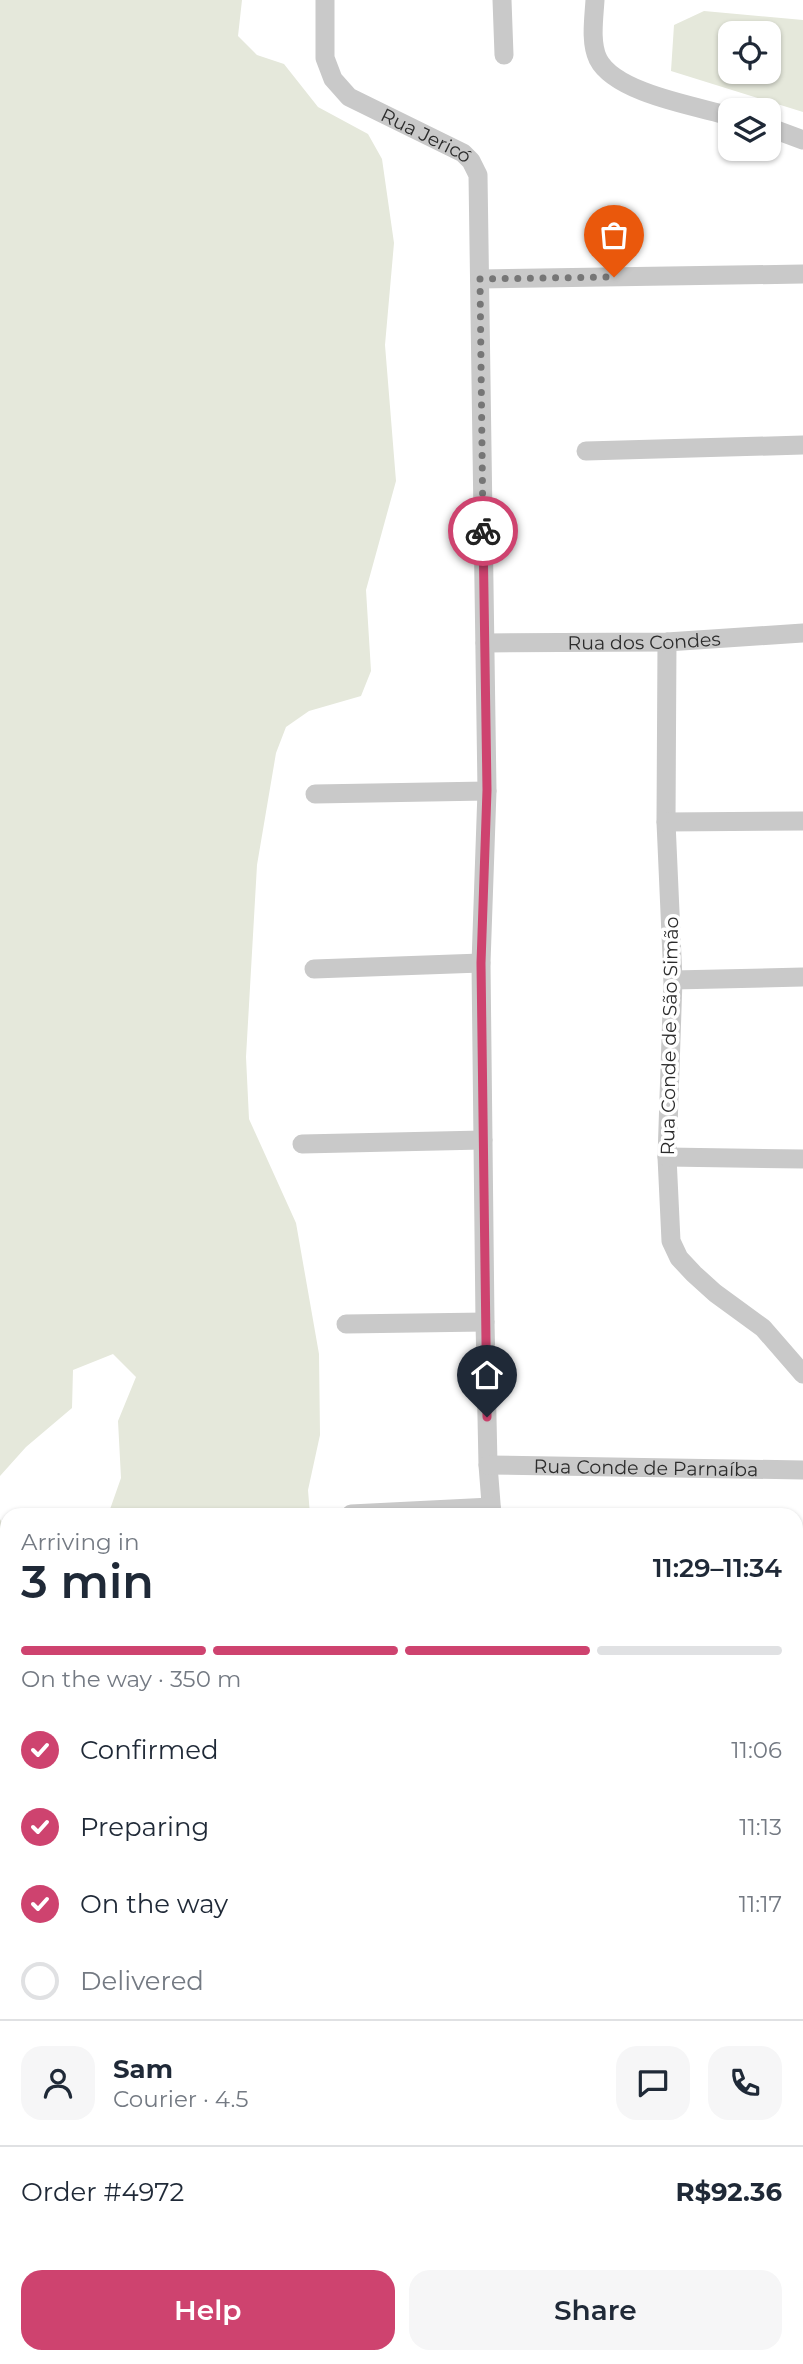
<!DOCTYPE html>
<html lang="en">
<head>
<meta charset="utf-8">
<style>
	body { margin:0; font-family:Montserrat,sans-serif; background:#f6f6f7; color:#1f2937; height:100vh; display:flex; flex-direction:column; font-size:26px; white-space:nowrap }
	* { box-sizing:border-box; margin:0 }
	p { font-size:23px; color:#747a83 }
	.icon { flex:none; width:38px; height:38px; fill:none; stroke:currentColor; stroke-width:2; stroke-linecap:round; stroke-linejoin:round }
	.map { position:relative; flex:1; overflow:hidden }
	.panel { position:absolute; left:0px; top:1508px; width:803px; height:856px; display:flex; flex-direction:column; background:#fff; border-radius:21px 21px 0 0; box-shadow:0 2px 5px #0004 }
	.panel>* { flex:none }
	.tools { position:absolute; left:718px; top:21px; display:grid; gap:14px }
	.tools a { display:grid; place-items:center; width:63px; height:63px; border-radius:14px; background:#fff; box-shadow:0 2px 5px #0004; font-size:35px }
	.pin { position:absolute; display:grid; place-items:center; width:60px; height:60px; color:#fff; margin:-72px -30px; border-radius:50% 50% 50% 0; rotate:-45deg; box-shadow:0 0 7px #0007 }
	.pin .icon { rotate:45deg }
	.courier { position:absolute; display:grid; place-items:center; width:70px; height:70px; margin:-35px; border:5px solid #ce436f; border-radius:50%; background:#fff; color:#222; box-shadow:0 2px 9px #0007 }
	.overview em { font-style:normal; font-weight:600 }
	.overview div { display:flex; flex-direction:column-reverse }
	.overview { display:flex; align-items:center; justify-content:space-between; height:119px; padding:0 21px }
	h1 { font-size:46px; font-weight:600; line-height:52px }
	.bar { display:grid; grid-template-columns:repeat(4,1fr); gap:10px 7px; align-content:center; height:84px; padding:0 21px }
	.bar i { height:9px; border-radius:5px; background:#e0e1e3 }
	.bar .selected { background:#ce436f }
	.bar p { grid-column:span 4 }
	.line { display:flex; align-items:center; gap:18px; padding:0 21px; border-top:2px solid #e0e1e3 }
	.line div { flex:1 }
	.round { display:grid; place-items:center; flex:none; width:74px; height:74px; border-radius:21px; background:#f6f6f7 }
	ol { padding:0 21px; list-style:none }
	li { display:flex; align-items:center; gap:21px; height:77px }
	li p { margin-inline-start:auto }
	li .icon { padding:7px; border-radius:50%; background:#ce436f; color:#fff; stroke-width:4 }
	li:last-child { color:#747a83 }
	li i { width:38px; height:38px; border:4px solid #e0e1e3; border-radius:50% }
	.primary-button { display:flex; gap:14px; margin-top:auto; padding:14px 21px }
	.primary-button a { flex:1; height:80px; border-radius:21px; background:#ce436f; color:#fff; font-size:28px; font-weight:600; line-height:80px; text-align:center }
	.primary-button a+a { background:#f6f6f7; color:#1f2937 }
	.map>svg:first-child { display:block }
</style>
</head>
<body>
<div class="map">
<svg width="803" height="2364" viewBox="0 0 803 2364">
	<rect width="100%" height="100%" fill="#fff"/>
	<!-- green -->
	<g fill="#e5e8db" fill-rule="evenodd">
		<polygon points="0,0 242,0 238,36 257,55 284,64 318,107 368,134 382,159 394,243 385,345 396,481 366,590 371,671 361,696 309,711 286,727 276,753 257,865 246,1057 249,1119 296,1223 319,1354 320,1435 308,1490 310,1515 108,1515 121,1478 118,1421 136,1377 113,1354 73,1370 72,1408 26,1447 0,1476"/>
		<path d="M704 11 803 20V112L671 71 674 25ZM768 33V72H730V33Z"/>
		<polygon points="0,1519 7,1532 7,1631 0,1631"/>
		<polygon points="796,1557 803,1558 803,2063 796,2065"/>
		<polygon points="0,1702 7,1704 7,1837 0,1847"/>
		<polygon points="0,1851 7,1851 7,2152 0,2144"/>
	</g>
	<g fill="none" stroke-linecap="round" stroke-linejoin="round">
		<!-- minor -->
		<g stroke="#c9c9c9" stroke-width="19">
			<path id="s1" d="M325 0V58L333 79 349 97 463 153 471 161 478 175 487 791 481 963 485 1322 488 1465 492 1516"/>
			<polyline points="502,0 504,55"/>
			<path d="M595 0C594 18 590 42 598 59 615 93 695 106 730 116"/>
			<polyline points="768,127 803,140"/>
			<polyline points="480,279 803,274"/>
			<polyline points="586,451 803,445"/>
			<polyline points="667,642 666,822 673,980 667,1157 671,1241 679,1258 694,1274 715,1293 763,1328 803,1374"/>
			<path id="s2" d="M485 643 667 642 803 633"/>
			<polyline points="315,794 487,791"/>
			<polyline points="666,822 803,821"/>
			<polyline points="314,969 481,963"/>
			<polyline points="673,980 803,977"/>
			<polyline points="302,1144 483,1140"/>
			<polyline points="667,1157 803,1159"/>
			<polyline points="346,1324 485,1322"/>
			<path id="s3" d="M488 1465 803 1470"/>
			<polyline points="351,1514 491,1507"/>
			<polyline points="796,2304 803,2304"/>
		</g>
		<!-- major -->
		<g stroke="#a4a4a4" stroke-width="24">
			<polyline points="293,2357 313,2364"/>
			<polyline points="379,2357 398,2364"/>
		</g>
		<!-- highway -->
		<g stroke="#939393" stroke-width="28">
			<polyline points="0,2170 7,2176"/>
			<polyline points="0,2242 7,2245"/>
			<polyline points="0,2303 7,2303"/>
		</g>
	</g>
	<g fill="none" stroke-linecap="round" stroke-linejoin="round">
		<!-- done -->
		<polyline stroke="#767676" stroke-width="7" stroke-dasharray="0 12.6" points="483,531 480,279 614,277"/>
		<!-- route -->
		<polyline stroke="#ce436f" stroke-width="9" points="483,531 487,790 481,963 487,1417"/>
	</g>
	<g text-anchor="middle" stroke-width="7" stroke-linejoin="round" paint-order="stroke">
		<!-- street labels -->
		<g font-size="19" fill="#2c2c2c" stroke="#fff">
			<text dy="7" stroke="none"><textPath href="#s1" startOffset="191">Rua Jericó</textPath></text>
			<text dy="7" stroke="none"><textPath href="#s2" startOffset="159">Rua dos Condes</textPath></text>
			<text transform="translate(669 1036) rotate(-89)" y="7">Rua Conde de São Simão</text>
			<text dy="7" stroke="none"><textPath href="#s3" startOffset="158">Rua Conde de Parnaíba</textPath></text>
		</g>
	</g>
</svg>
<div class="tools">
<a><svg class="icon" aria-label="locate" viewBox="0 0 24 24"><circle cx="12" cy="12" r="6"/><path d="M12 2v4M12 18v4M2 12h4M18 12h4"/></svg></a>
<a><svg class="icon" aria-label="layers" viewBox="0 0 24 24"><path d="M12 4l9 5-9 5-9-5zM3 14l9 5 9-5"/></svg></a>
</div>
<div class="pin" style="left:614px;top:277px;background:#ea580c"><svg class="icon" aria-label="bag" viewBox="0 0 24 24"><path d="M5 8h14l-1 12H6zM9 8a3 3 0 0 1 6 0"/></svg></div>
<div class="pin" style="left:487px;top:1417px;background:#1f2937"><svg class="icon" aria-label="home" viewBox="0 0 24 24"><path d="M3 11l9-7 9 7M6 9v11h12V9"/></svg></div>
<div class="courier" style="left:483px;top:531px"><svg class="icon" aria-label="bike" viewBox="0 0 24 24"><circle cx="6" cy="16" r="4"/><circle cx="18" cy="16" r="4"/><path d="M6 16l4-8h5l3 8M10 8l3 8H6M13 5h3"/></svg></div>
<section class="panel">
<div class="overview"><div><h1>3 min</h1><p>Arriving in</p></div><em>11:29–11:34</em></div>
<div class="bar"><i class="selected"></i><i class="selected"></i><i class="selected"></i><i></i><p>On the way · 350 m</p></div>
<ol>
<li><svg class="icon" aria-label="check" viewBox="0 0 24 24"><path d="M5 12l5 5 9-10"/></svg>Confirmed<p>11:06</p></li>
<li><svg class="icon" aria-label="check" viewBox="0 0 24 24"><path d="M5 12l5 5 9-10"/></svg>Preparing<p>11:13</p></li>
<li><svg class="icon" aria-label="check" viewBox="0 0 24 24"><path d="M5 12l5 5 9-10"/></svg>On the way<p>11:17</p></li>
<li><i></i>Delivered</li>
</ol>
<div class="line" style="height:126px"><a class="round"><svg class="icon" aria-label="person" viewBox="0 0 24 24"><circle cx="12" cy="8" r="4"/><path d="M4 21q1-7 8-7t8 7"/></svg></a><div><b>Sam</b><p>Courier · 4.5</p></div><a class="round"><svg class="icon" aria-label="chat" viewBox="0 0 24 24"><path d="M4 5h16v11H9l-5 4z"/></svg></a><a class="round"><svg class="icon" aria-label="phone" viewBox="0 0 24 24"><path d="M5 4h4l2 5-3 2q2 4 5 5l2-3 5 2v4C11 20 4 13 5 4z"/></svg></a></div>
<div class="line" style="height:91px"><div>Order #4972</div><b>R$92.36</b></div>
<div class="primary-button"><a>Help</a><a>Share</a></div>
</section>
</div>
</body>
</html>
